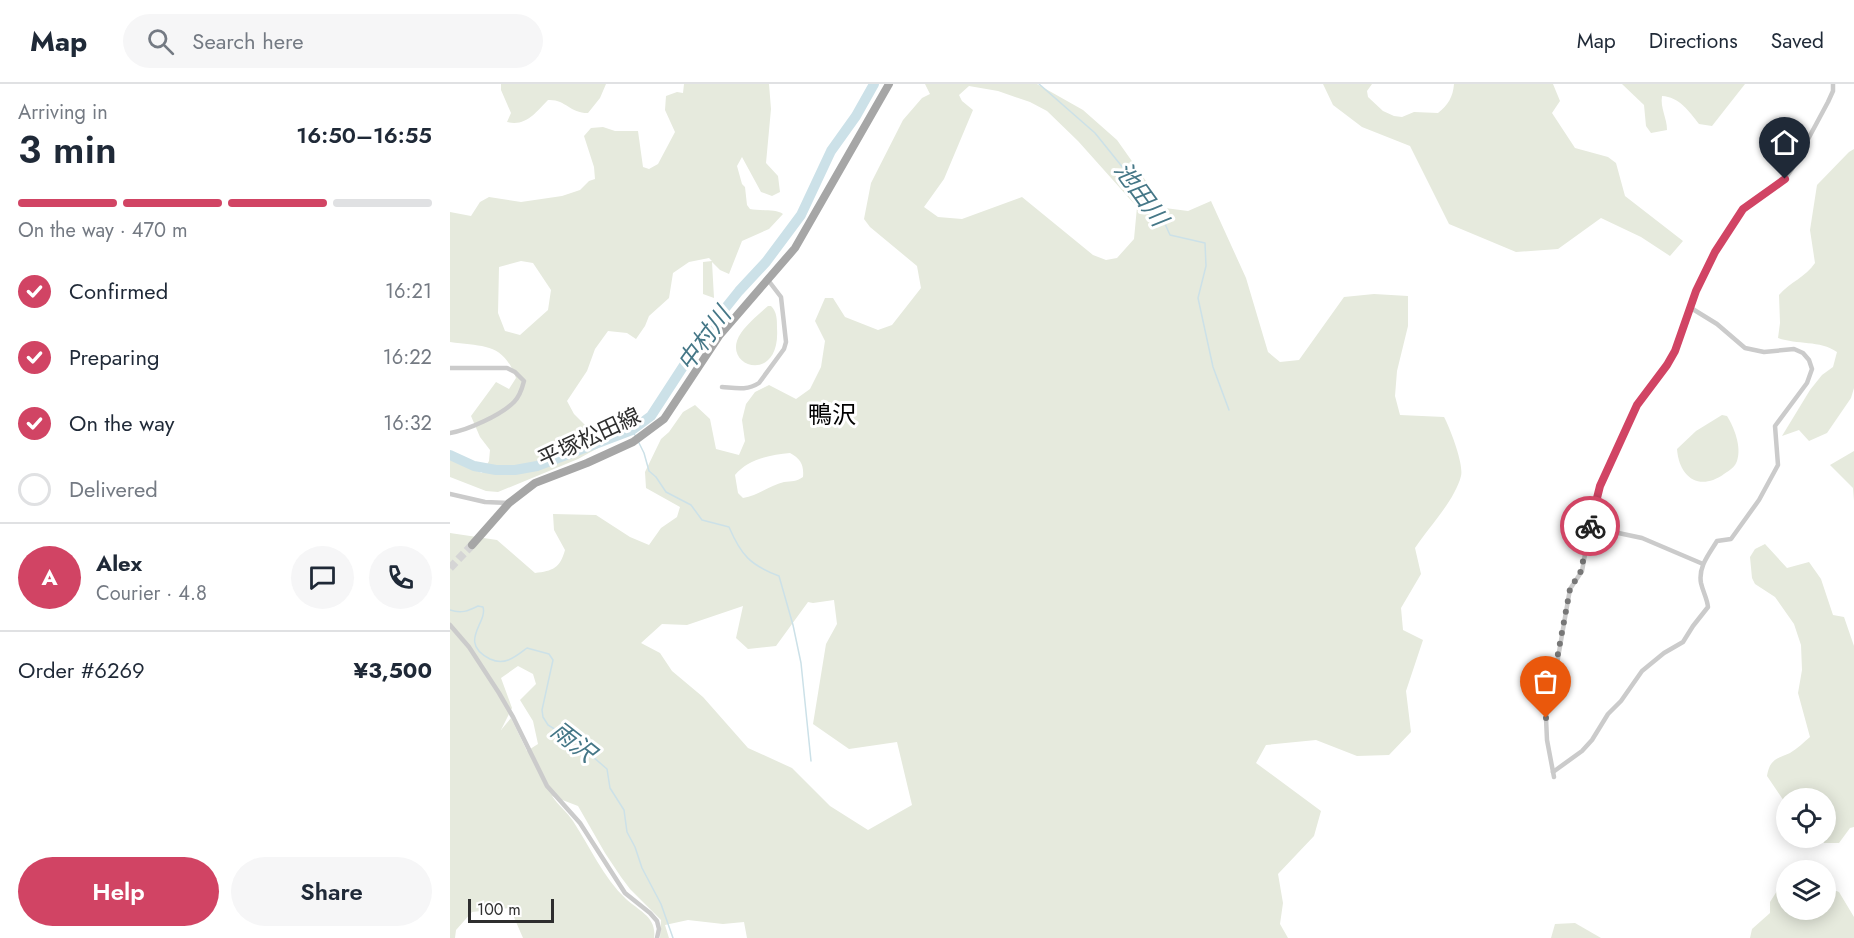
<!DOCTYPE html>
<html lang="en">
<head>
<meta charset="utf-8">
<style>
	body { margin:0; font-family:Jost,"Noto Sans JP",sans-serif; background:#f6f6f7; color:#1f2937; height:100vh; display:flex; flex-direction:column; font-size:22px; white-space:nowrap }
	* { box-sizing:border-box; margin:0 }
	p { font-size:20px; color:#747a83 }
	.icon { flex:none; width:33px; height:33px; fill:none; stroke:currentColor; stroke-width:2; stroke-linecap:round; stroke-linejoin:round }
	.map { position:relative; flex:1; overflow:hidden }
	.sheet { display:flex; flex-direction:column; background:#fff; width:450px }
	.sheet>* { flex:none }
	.buttons { position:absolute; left:1326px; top:704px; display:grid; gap:12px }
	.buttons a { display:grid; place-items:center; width:60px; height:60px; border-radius:50%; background:#fff; box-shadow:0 3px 15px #0003; font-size:30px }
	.scale { position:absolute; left:18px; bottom:15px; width:86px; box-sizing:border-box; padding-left:6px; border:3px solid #2e2e2e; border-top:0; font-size:16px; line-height:21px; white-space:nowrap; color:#2e2e2e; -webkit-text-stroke:4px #fff; paint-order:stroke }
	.pin { position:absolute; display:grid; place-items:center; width:51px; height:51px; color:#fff; margin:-62px -26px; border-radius:50% 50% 50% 0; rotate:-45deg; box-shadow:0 0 6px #0007 }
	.pin .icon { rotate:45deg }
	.courier { position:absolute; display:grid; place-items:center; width:60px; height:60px; margin:-30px; border:4px solid #d14464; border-radius:50%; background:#fff; color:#222; box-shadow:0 2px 8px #0007 }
	.headline em { font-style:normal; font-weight:600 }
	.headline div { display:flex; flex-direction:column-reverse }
	.headline { display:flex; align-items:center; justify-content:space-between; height:102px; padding:0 18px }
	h1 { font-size:39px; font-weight:600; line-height:45px }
	.bar { display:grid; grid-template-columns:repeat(4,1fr); gap:9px 6px; align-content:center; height:72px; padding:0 18px }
	.bar i { height:8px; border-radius:4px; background:#e0e1e3 }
	.bar .current { background:#d14464 }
	.bar p { grid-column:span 4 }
	.line { display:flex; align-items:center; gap:15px; padding:0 18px; border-top:2px solid #e0e1e3 }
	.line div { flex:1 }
	.round { display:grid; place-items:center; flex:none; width:63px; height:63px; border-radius:32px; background:#f6f6f7 }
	ol { padding:0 18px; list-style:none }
	li { display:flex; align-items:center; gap:18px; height:66px }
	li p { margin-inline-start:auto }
	li .icon { padding:6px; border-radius:50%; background:#d14464; color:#fff; stroke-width:4 }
	li:last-child { color:#747a83 }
	li i { width:33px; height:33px; border:3px solid #e0e1e3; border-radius:50% }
	.cta { display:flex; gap:12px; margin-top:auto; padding:12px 18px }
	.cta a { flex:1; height:69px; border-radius:36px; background:#d14464; color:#fff; font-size:24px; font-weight:600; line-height:69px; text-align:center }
	.cta a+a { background:#f6f6f7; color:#1f2937 }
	header { display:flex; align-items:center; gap:36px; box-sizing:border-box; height:84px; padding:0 30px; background:#fff; border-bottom:2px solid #e0e1e3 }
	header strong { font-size:28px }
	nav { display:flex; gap:33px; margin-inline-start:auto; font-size:21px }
	.search { width:420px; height:54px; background:#f6f6f7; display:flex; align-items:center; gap:15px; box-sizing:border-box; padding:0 21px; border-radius:33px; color:#747a83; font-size:22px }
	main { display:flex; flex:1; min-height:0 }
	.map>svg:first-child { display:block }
</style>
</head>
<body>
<header>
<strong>Map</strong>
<div class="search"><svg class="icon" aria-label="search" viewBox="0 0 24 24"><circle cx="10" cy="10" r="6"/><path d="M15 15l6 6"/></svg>Search here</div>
<nav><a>Map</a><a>Directions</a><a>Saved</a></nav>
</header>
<main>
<section class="sheet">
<div class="headline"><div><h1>3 min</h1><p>Arriving in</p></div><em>16:50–16:55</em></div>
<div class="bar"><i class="current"></i><i class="current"></i><i class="current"></i><i></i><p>On the way · 470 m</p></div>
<ol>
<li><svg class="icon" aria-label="check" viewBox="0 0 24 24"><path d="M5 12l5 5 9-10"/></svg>Confirmed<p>16:21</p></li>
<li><svg class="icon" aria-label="check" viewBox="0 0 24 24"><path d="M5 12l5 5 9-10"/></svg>Preparing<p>16:22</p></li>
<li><svg class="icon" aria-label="check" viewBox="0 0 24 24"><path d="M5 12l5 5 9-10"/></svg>On the way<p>16:32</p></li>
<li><i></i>Delivered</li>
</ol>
<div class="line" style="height:108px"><b class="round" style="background:#d14464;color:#fff">A</b><div><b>Alex</b><p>Courier · 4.8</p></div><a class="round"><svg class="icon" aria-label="chat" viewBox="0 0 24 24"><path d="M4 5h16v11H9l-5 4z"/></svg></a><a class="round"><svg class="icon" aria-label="phone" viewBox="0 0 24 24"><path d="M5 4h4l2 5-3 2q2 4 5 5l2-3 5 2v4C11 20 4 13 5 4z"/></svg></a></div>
<div class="line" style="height:78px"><div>Order #6269</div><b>¥3,500</b></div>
<div class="cta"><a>Help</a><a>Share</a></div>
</section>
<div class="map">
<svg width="1404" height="854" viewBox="0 0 1404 854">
	<rect width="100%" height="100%" fill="#fff"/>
	<!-- green -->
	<g fill="#e6eadd" fill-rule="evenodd">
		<path d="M51 0H156L150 14 138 29C119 29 116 15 98 16 86 28 76 43 57 38L61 29 51 6Z"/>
		<path d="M234 0H319L321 25 316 79 328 92 330 108 322 112 311 108 292 73 287 82 292 100 295 103 297 121 300 125C309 127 326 125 333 130L319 145 292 157 279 190 270 186 262 178 264 214 253 210V178L262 177 259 174 239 178 223 189 219 214 199 232 195 242 186 255 177 249 158 247 145 265 137 287 117 317 124 330 147 353 148 364 128 375 48 408 36 407 0 393V376L32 389 39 377 40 366 30 353 21 332 46 298 59 305 66 294C53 258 33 263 0 258V128L21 132 30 118 39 113 71 118 112 112 130 106 139 97 145 95 144 83 134 52 141 44 153 43 165 47H188L193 83 199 85 208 80 225 48 215 26 216 12 227 8 233 9ZM71 177 83 179 101 206 98 226 70 251 55 247 48 229 49 183Z"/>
		<path d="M475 0H587L633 26 667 56 715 124 738 127 761 117 796 194 818 268 830 278 849 276 894 213 924 210 958 212V242L947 287 945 312 950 331 994 333C1000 344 1014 380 1011 392 1005 416 979 443 965 464L971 490 951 524 953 546 973 556 956 607 961 648 939 671 907 672 866 656 816 661 806 679 871 727 864 752 828 790 833 819 830 840 838 854H297L294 838 273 840 238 836 215 841 219 854H210L211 836 180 805 171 793 155 769 128 722 102 712C108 721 117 728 123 737 140 763 153 793 176 815 189 827 207 833 204 854H73L60 824 22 828 6 846 5 854H0V449L47 456 85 489C103 487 110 484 115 466L104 446 103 430 146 431 180 453 199 461 211 444 227 433 230 423 196 404 195 388 211 355 219 348 233 328 245 321 260 335 266 365 289 371 295 357 292 336 296 320 305 308 319 301 346 315 360 305 371 283 375 257 365 237 375 214H383L395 233 428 246 442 241 471 204 467 182 420 143 414 135 421 99 453 36 472 14 480 10ZM519 2 548 7 580 18 597 27 628 57 687 123 684 155 667 174 656 176 643 171 572 113 512 135 488 133 474 123 494 95 523 26 512 17 509 11ZM340 369C351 375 354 381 353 393 346 398 342 397 334 398 320 401 308 412 293 414L288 409 285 391C298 375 320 371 340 369ZM384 516 387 540 376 560 363 640 399 665 447 658 462 721 418 746 380 722 342 684 298 664 253 613 222 587 210 569 191 559 212 540 237 541 293 522 286 554 298 565 326 562 358 518 363 519ZM68 582 83 590 86 600 70 616 83 637 88 660 77 667 61 634 51 646 62 624 51 594Z"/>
		<path d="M873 0H922L917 7 918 13 933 27 944 32 952 33 964 28 988 29C998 21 1003 13 1004 0H1103L1110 17 1102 29 1125 64 1158 73 1166 79 1175 112 1233 157 1220 172 1191 153 1151 134 1108 165 1066 168 999 140 960 62 912 43 883 21Z"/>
		<path d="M1172 0H1295L1262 42 1249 40C1239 27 1229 13 1212 12 1210 24 1217 34 1217 46L1201 49 1196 42 1194 21Z"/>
		<path d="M1404 65V304L1401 314 1377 349 1359 357 1349 346 1332 352 1360 306 1372 291 1383 283 1387 268C1370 256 1347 261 1328 254L1330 239 1329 211C1340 198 1356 193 1365 179L1360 146 1367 101 1399 68Z"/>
		<path d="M318 222H321C327 228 327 235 327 244 331 303 268 282 291 249 298 239 309 230 318 222Z"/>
		<path d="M1272 331 1277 332C1284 343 1292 363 1287 377 1285 383 1280 386 1274 390 1249 408 1229 393 1227 365L1246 347Z"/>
		<polygon points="1404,367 1404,417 1403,404 1380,381"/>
		<path d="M1315 460 1337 484 1359 478 1371 495 1383 531 1394 533 1404 562V743L1400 744 1389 759H1374L1372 753H1376V714H1336V720L1317 692C1320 675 1326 675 1340 669 1347 665 1354 658 1360 653L1348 609 1352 586 1351 561 1344 540 1325 513 1305 500 1302 494 1300 473 1305 465Z"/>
		<polygon points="1334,796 1336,796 1336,825 1376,825 1376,803 1389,808 1404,833 1404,854 1300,854 1302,845 1320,829 1320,818"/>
		<polygon points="1125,839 1151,854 1101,854 1105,840"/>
	</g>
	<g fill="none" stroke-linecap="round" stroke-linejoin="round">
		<!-- stream -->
		<g stroke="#cce1e8" stroke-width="1.5">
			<polyline points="589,0 645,49 711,131 720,151 755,159 756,182 748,214 763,283 779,326"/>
			<polyline points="182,346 186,353"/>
			<path d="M188 357 194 369 199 387 206 393 216 408 241 421 252 436 279 443C291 471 300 481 329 492L343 541 351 579 361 677"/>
			<path d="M0 526C11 530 18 527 28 522L33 523C38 539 7 558 40 575 55 582 65 573 77 564L99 570 103 576 92 626 93 633 98 641 127 659 157 685 160 704 174 726 177 748 185 763 192 784 211 820 223 854"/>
		</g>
		<!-- river -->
		<polyline stroke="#cce1e8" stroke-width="10" points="0,371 24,382 46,386 65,386 87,382 182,346 201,332 253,252 289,207 316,178 351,131 381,67 406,32 424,0"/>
		<!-- primary-tunnel -->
		<polyline stroke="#d5d5d5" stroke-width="8" stroke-dasharray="8 4" stroke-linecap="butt" points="0,484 22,461"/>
		<!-- street -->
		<g stroke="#cbcbcb" stroke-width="4.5">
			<path d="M0 284H57L65 288 74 297C72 305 70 312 64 318 51 331 18 346 0 349"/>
			<path d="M272 303C285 304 297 307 309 299L334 265 336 258 331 213 318 196"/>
			<polyline points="0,410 35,418 59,419"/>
			<polyline points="1140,443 1192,454 1253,480"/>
			<polyline points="0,541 19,563 49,609 63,633 97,702 130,739 175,809 200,829 207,837 209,845 207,854"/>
			<path d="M1103 688 1132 667 1142 656 1158 630 1171 617 1192 587 1214 569 1233 558 1243 542 1258 523C1257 514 1253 508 1251 499 1248 483 1259 470 1267 457L1281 455 1309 416 1328 381 1325 342 1357 299 1362 285 1359 276 1353 269 1344 265 1314 268 1295 264 1267 240 1241 224"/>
			<polyline points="1104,693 1097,656 1096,634 1099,611 1105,591 1120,505 1132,487 1144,420 1150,402 1187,321 1217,281 1225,267 1241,220 1265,168 1293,125 1335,95 1342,85 1378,18 1383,7 1383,0"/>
		</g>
		<!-- primary -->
		<polyline stroke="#a6a6a6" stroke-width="8" points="22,461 59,419 85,399 137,379 183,358 214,335 269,252 345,164 439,0"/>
	</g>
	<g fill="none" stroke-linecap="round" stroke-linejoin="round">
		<!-- done -->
		<polyline stroke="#777" stroke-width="6" stroke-dasharray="0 10.8" points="1096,634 1118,516 1120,505 1131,487 1140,442"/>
		<!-- route -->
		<polyline stroke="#d14464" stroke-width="8" points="1140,442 1150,402 1187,321 1217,281 1225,267 1246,207 1265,168 1293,125 1335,95"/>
	</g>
	<g text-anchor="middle" stroke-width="6" stroke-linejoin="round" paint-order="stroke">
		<!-- street labels -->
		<g font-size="22" fill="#2e2e2e" stroke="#fff">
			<text transform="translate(139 353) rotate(-25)" y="8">平塚松田線</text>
		</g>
		<!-- water labels -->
		<g font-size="24" font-style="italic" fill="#457787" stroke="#fff">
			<text transform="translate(691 110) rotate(54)" y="8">池田川</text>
			<text transform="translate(254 255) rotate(-54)" y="8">中村川</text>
			<text transform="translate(123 658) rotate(38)" y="8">雨沢</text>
		</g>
		<!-- neighbourhood labels -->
		<g font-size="24" fill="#000" stroke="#fff">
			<text x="382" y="339">鴨沢</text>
		</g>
	</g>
</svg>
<div class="buttons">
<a><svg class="icon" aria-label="locate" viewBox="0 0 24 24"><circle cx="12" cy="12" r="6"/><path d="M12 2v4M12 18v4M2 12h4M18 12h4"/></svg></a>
<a><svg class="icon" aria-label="layers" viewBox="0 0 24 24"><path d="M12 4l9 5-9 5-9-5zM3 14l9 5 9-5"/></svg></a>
</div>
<div class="scale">100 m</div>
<div class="pin" style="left:1096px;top:634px;background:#ea580c"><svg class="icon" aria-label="bag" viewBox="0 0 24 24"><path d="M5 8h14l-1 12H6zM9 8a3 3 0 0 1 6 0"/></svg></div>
<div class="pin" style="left:1335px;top:95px;background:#1f2937"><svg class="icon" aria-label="home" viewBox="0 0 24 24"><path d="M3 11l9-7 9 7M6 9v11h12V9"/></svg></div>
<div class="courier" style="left:1140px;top:442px"><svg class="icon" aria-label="bike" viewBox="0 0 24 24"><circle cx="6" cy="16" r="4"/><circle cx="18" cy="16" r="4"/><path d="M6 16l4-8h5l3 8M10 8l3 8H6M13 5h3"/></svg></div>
</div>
</main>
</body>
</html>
